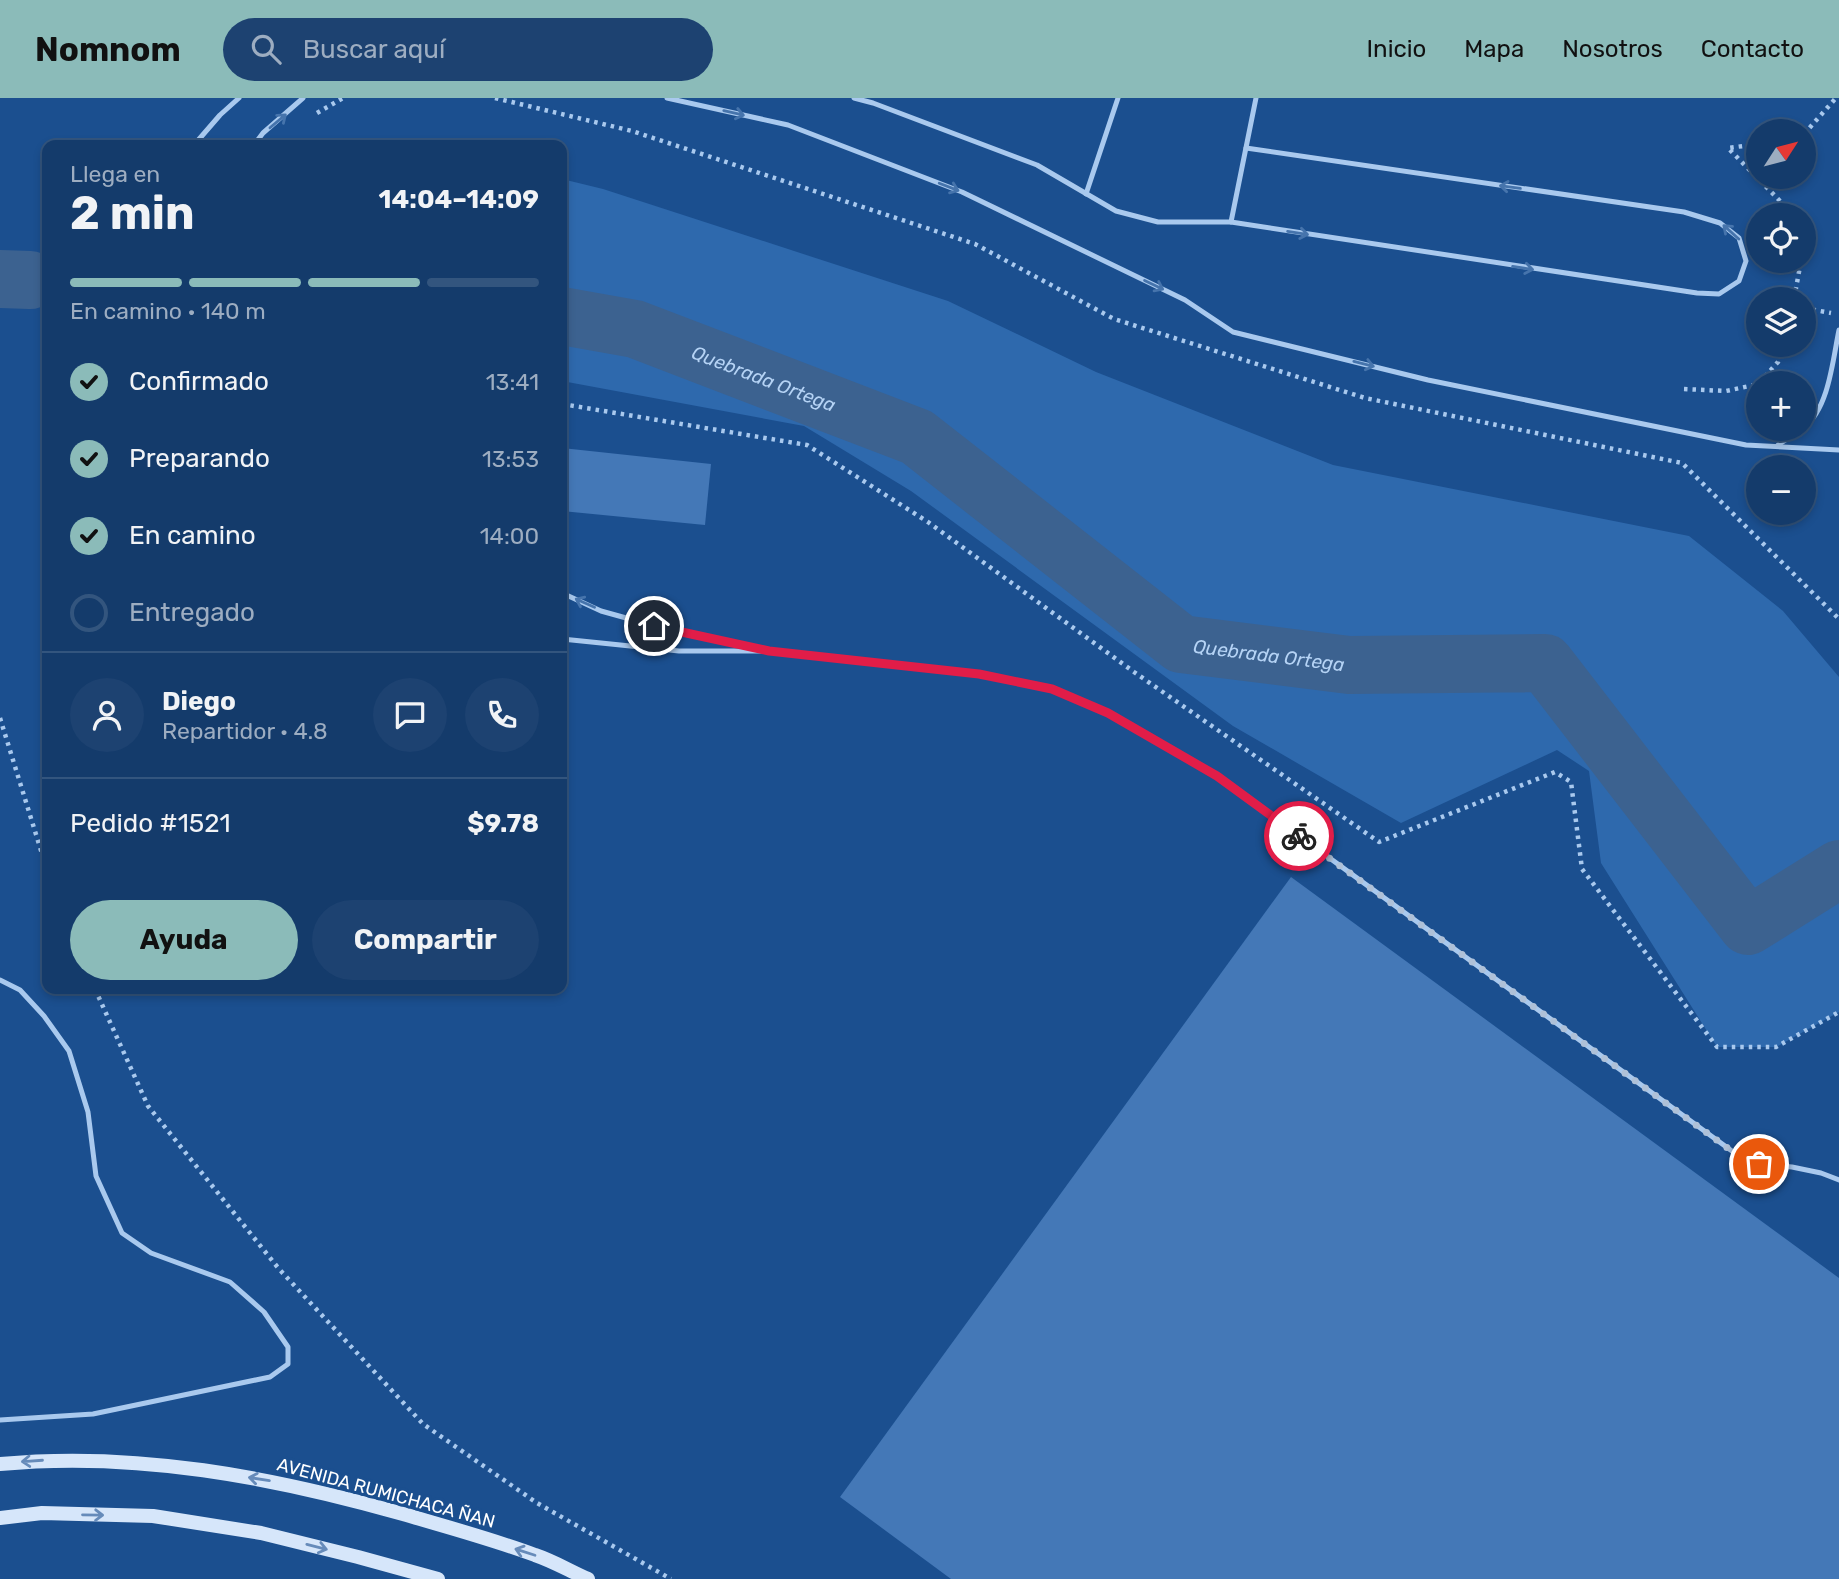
<!DOCTYPE html>
<html lang="es">
<head>
<meta charset="utf-8">
<style>
	body { margin:0; font-family:Rubik,sans-serif; background:#1d4271; color:#f1f3f6; height:100vh; display:flex; flex-direction:column; font-size:26px; white-space:nowrap }
	* { box-sizing:border-box; margin:0 }
	p { font-size:23px; color:#9dadc1 }
	.icon { flex:none; width:38px; height:38px; fill:none; stroke:currentColor; stroke-width:2; stroke-linecap:round; stroke-linejoin:round }
	.map { position:relative; flex:1; overflow:hidden }
	.drawer { position:absolute; left:42px; top:42px; width:525px; height:854px; display:flex; flex-direction:column; background:#143b6b; border-radius:14px; box-shadow:0 4px 10px #0003,0 0 0 2px #33557e }
	.drawer>* { flex:none }
	.needle { width:46px; rotate:54deg }
	.tools { position:absolute; left:1746px; top:21px; display:grid; gap:14px }
	.tools a { display:grid; place-items:center; width:70px; height:70px; border-radius:50%; background:#143b6b; box-shadow:0 4px 10px #0003,0 0 0 2px #33557e; font-size:35px }
	.pin { position:absolute; display:grid; place-items:center; width:60px; height:60px; color:#fff; margin:-30px; border:4px solid #fff; border-radius:50%; box-shadow:0 2px 7px #0007 }
	.courier { position:absolute; display:grid; place-items:center; width:70px; height:70px; margin:-35px; border:5px solid #e11d48; border-radius:50%; background:#fff; color:#222; box-shadow:0 2px 9px #0007 }
	.summary em { font-style:normal; font-weight:700 }
	.summary div { display:flex; flex-direction:column-reverse }
	.summary { display:flex; align-items:center; justify-content:space-between; height:119px; padding:0 28px }
	h1 { font-size:46px; font-weight:700; line-height:52px }
	.bar { display:grid; grid-template-columns:repeat(4,1fr); gap:10px 7px; align-content:center; height:84px; padding:0 28px }
	.bar i { height:9px; border-radius:5px; background:#33557e }
	.bar .on { background:#8bbbb9 }
	.bar p { grid-column:span 4 }
	.line { display:flex; align-items:center; gap:18px; padding:0 28px; border-top:2px solid #33557e }
	.line div { flex:1 }
	.round { display:grid; place-items:center; flex:none; width:74px; height:74px; border-radius:37px; background:#1d4271 }
	ol { padding:0 28px; list-style:none }
	li { display:flex; align-items:center; gap:21px; height:77px }
	li p { margin-inline-start:auto }
	li .icon { padding:7px; border-radius:50%; background:#8bbbb9; color:#111; stroke-width:4 }
	li:last-child { color:#9dadc1 }
	li i { width:38px; height:38px; border:4px solid #33557e; border-radius:50% }
	.cta { display:flex; gap:14px; margin-top:auto; padding:14px 28px }
	.cta a { flex:1; height:80px; border-radius:42px; background:#8bbbb9; color:#111; font-size:28px; font-weight:700; line-height:80px; text-align:center }
	.cta a+a { background:#1d4271; color:#f1f3f6 }
	header { display:flex; align-items:center; gap:42px; box-sizing:border-box; height:98px; padding:0 35px; background:#8bbbb9; color:#111 }
	header strong { font-size:33px }
	nav { display:flex; gap:38px; margin-inline-start:auto; font-size:24px }
	.search { width:490px; height:63px; background:#1d4271; display:flex; align-items:center; gap:18px; box-sizing:border-box; padding:0 24px; border-radius:38px; color:#9dadc1; font-size:26px }
	.map>svg:first-child { display:block }
</style>
</head>
<body>
<header>
<strong>Nomnom</strong>
<div class="search"><svg class="icon" aria-label="search" viewBox="0 0 24 24"><circle cx="10" cy="10" r="6"/><path d="M15 15l6 6"/></svg>Buscar aquí</div>
<nav><a>Inicio</a><a>Mapa</a><a>Nosotros</a><a>Contacto</a></nav>
</header>
<div class="map">
<svg width="1839" height="1481" viewBox="0 0 1839 1481">
	<rect width="100%" height="100%" fill="#1b4f8f"/>
	<!-- green -->
	<g fill="#2e69ad">
		<polygon points="296,40 364,47 289,47"/>
		<polygon points="562,81 603,91 948,203 1096,274 1333,367 1689,438 1783,513 1839,579 1839,914 1776,949 1717,949 1601,765 1589,673 1557,652 1401,725 1233,628 911,393 804,328 562,283"/>
	</g>
	<g fill="none" stroke-linecap="round" stroke-linejoin="round">
		<!-- river -->
		<g stroke="#3c6290" stroke-width="58">
			<polyline points="0,181 30,182"/>
			<path id="s1" d="M562 218 635 231 917 339 1181 546 1349 567 1545 565 1748 828 1839 771"/>
		</g>
	</g>
	<!-- building -->
	<g fill="#4478b7">
		<polygon points="562,350 711,366 705,427 562,413"/>
		<polygon points="1291,779 1839,1180 1839,1481 951,1481 840,1399"/>
	</g>
	<g fill="none" stroke-linecap="round" stroke-linejoin="round">
		<!-- path -->
		<g stroke="#a9c9ee" stroke-width="4.5" stroke-dasharray="3.5 5" stroke-linecap="butt">
			<polyline points="495,0 632,33 975,146 1114,221 1365,300 1682,365 1839,521"/>
			<polyline points="317,15 343,0"/>
			<polyline points="1804,36 1836,0"/>
			<polyline points="1759,46 1728,50 1783,106 1787,117"/>
			<polyline points="1794,201 1801,163"/>
			<polyline points="1804,210 1831,215"/>
			<polyline points="1759,285 1778,264 1783,247"/>
			<polyline points="1684,291 1726,293 1759,286"/>
			<polyline points="562,306 807,347 928,424 1134,574 1379,744 1555,674 1571,684 1582,771 1717,949 1776,949 1839,914"/>
			<polyline points="0,620 47,772"/>
			<polyline points="95,891 148,1008 279,1171 423,1326 537,1405 671,1481"/>
		</g>
		<!-- service -->
		<g stroke="#a9c9ee" stroke-width="5">
			<polyline points="667,0 788,27 962,94 1185,202 1233,234 1428,282 1746,347 1839,352"/>
			<polyline points="854,0 873,5 1037,67 1116,113 1158,124 1231,124 1697,195 1719,196 1739,183 1746,163 1739,140 1720,125 1684,114 1246,50"/>
			<polyline points="194,47 220,17 239,0"/>
			<polyline points="254,47 263,35 303,0"/>
			<polyline points="1086,96 1118,0"/>
			<polyline points="1231,124 1256,0"/>
			<path d="M1804 329C1829 311 1833 260 1839 232"/>
			<polyline points="1778,347 1802,331"/>
			<polyline points="562,495 601,513 655,528 759,551"/>
			<polyline points="562,541 679,553 769,553 979,576 1052,591 1109,615 1217,678 1736,1056 1759,1066 1792,1069 1821,1075 1839,1082"/>
			<polyline points="0,882 20,892 44,918 69,953 88,1014 96,1078 122,1135 151,1155 230,1184 264,1214 288,1249 288,1266 270,1279 93,1316 0,1322"/>
		</g>
		<!-- secondary -->
		<g stroke="#d6e6fa" stroke-width="14">
			<path d="M0 1366C136 1353 272 1379 403 1416 447 1429 492 1441 535 1457 553 1463 570 1473 588 1481"/>
			<polyline points="0,1420 42,1415 153,1418 261,1435 358,1459 438,1481"/>
		</g>
	</g>
	<!-- one-way arrows -->
	<defs><path id="oneway-shaft" d="M-6 0H5M1.5-3L5.5 0L1.5 3" fill="none" stroke-width="1.6" stroke-linecap="round" stroke-linejoin="round" transform="scale(1.75)"/></defs>
	<g stroke="#4674ac">
		<use href="#oneway-shaft" transform="translate(734 15) rotate(13)"/>
		<use href="#oneway-shaft" transform="translate(278 23) rotate(-40)"/>
		<use href="#oneway-shaft" transform="translate(949 89) rotate(21)"/>
		<use href="#oneway-shaft" transform="translate(1510 89) rotate(-172)"/>
		<use href="#oneway-shaft" transform="translate(1731 134) rotate(-138)"/>
		<use href="#oneway-shaft" transform="translate(1298 135) rotate(9)"/>
		<use href="#oneway-shaft" transform="translate(1523 170) rotate(9)"/>
		<use href="#oneway-shaft" transform="translate(1154 187) rotate(26)"/>
		<use href="#oneway-shaft" transform="translate(1364 266) rotate(14)"/>
		<use href="#oneway-shaft" transform="translate(585 505) rotate(-156)"/>
	</g>
	<g stroke="#668bba">
		<use href="#oneway-shaft" transform="translate(32 1363) rotate(176)"/>
		<use href="#oneway-shaft" transform="translate(259 1381) rotate(-171)"/>
		<use href="#oneway-shaft" transform="translate(93 1417) rotate(1)"/>
		<use href="#oneway-shaft" transform="translate(317 1449) rotate(14)"/>
		<use href="#oneway-shaft" transform="translate(525 1454) rotate(-162)"/>
	</g>
	<g fill="none" stroke-linecap="round" stroke-linejoin="round">
		<!-- done -->
		<polyline stroke="#afc1d8" stroke-width="7" stroke-dasharray="0 12.6" points="1299,738 1736,1056 1759,1066"/>
		<!-- route -->
		<polyline stroke="#e11d48" stroke-width="9" points="654,528 769,553 979,576 1052,591 1108,615 1217,678 1299,738"/>
	</g>
	<g text-anchor="middle" stroke-width="6" stroke-linejoin="round" paint-order="stroke">
		<!-- street labels -->
		<g font-size="18" fill="#fff" stroke="#1b4f8f">
			<text transform="translate(386 1395) rotate(15)" y="6">AVENIDA RUMICHACA ÑAN</text>
		</g>
		<!-- water labels -->
		<g font-size="19" font-style="italic" fill="#b5d3f5" stroke="#1b4f8f">
			<text dy="7" stroke="none"><textPath href="#s1" startOffset="212">Quebrada Ortega</textPath></text>
			<text dy="7" stroke="none"><textPath href="#s1" startOffset="800">Quebrada Ortega</textPath></text>
		</g>
	</g>
</svg>
<div class="tools">
<a><svg class="needle" viewBox="-14 -14 28 28"><path d="M0-13l5 13h-10z" fill="#e53935"/><path d="M0 13l5-13h-10z" fill="#9dadc1"/></svg></a>
<a><svg class="icon" aria-label="locate" viewBox="0 0 24 24"><circle cx="12" cy="12" r="6"/><path d="M12 2v4M12 18v4M2 12h4M18 12h4"/></svg></a>
<a><svg class="icon" aria-label="layers" viewBox="0 0 24 24"><path d="M12 4l9 5-9 5-9-5zM3 14l9 5 9-5"/></svg></a>
<a>+</a>
<a>−</a>
</div>
<div class="pin" style="left:1759px;top:1066px;background:#ea580c"><svg class="icon" aria-label="bag" viewBox="0 0 24 24"><path d="M5 8h14l-1 12H6zM9 8a3 3 0 0 1 6 0"/></svg></div>
<div class="pin" style="left:654px;top:528px;background:#1f2937"><svg class="icon" aria-label="home" viewBox="0 0 24 24"><path d="M3 11l9-7 9 7M6 9v11h12V9"/></svg></div>
<div class="courier" style="left:1299px;top:738px"><svg class="icon" aria-label="bike" viewBox="0 0 24 24"><circle cx="6" cy="16" r="4"/><circle cx="18" cy="16" r="4"/><path d="M6 16l4-8h5l3 8M10 8l3 8H6M13 5h3"/></svg></div>
<section class="drawer">
<div class="summary"><div><h1>2 min</h1><p>Llega en</p></div><em>14:04–14:09</em></div>
<div class="bar"><i class="on"></i><i class="on"></i><i class="on"></i><i></i><p>En camino · 140 m</p></div>
<ol>
<li><svg class="icon" aria-label="check" viewBox="0 0 24 24"><path d="M5 12l5 5 9-10"/></svg>Confirmado<p>13:41</p></li>
<li><svg class="icon" aria-label="check" viewBox="0 0 24 24"><path d="M5 12l5 5 9-10"/></svg>Preparando<p>13:53</p></li>
<li><svg class="icon" aria-label="check" viewBox="0 0 24 24"><path d="M5 12l5 5 9-10"/></svg>En camino<p>14:00</p></li>
<li><i></i>Entregado</li>
</ol>
<div class="line" style="height:126px"><a class="round"><svg class="icon" aria-label="person" viewBox="0 0 24 24"><circle cx="12" cy="8" r="4"/><path d="M4 21q1-7 8-7t8 7"/></svg></a><div><b>Diego</b><p>Repartidor · 4.8</p></div><a class="round"><svg class="icon" aria-label="chat" viewBox="0 0 24 24"><path d="M4 5h16v11H9l-5 4z"/></svg></a><a class="round"><svg class="icon" aria-label="phone" viewBox="0 0 24 24"><path d="M5 4h4l2 5-3 2q2 4 5 5l2-3 5 2v4C11 20 4 13 5 4z"/></svg></a></div>
<div class="line" style="height:91px"><div>Pedido #1521</div><b>$9.78</b></div>
<div class="cta"><a>Ayuda</a><a>Compartir</a></div>
</section>
</div>
</body>
</html>
